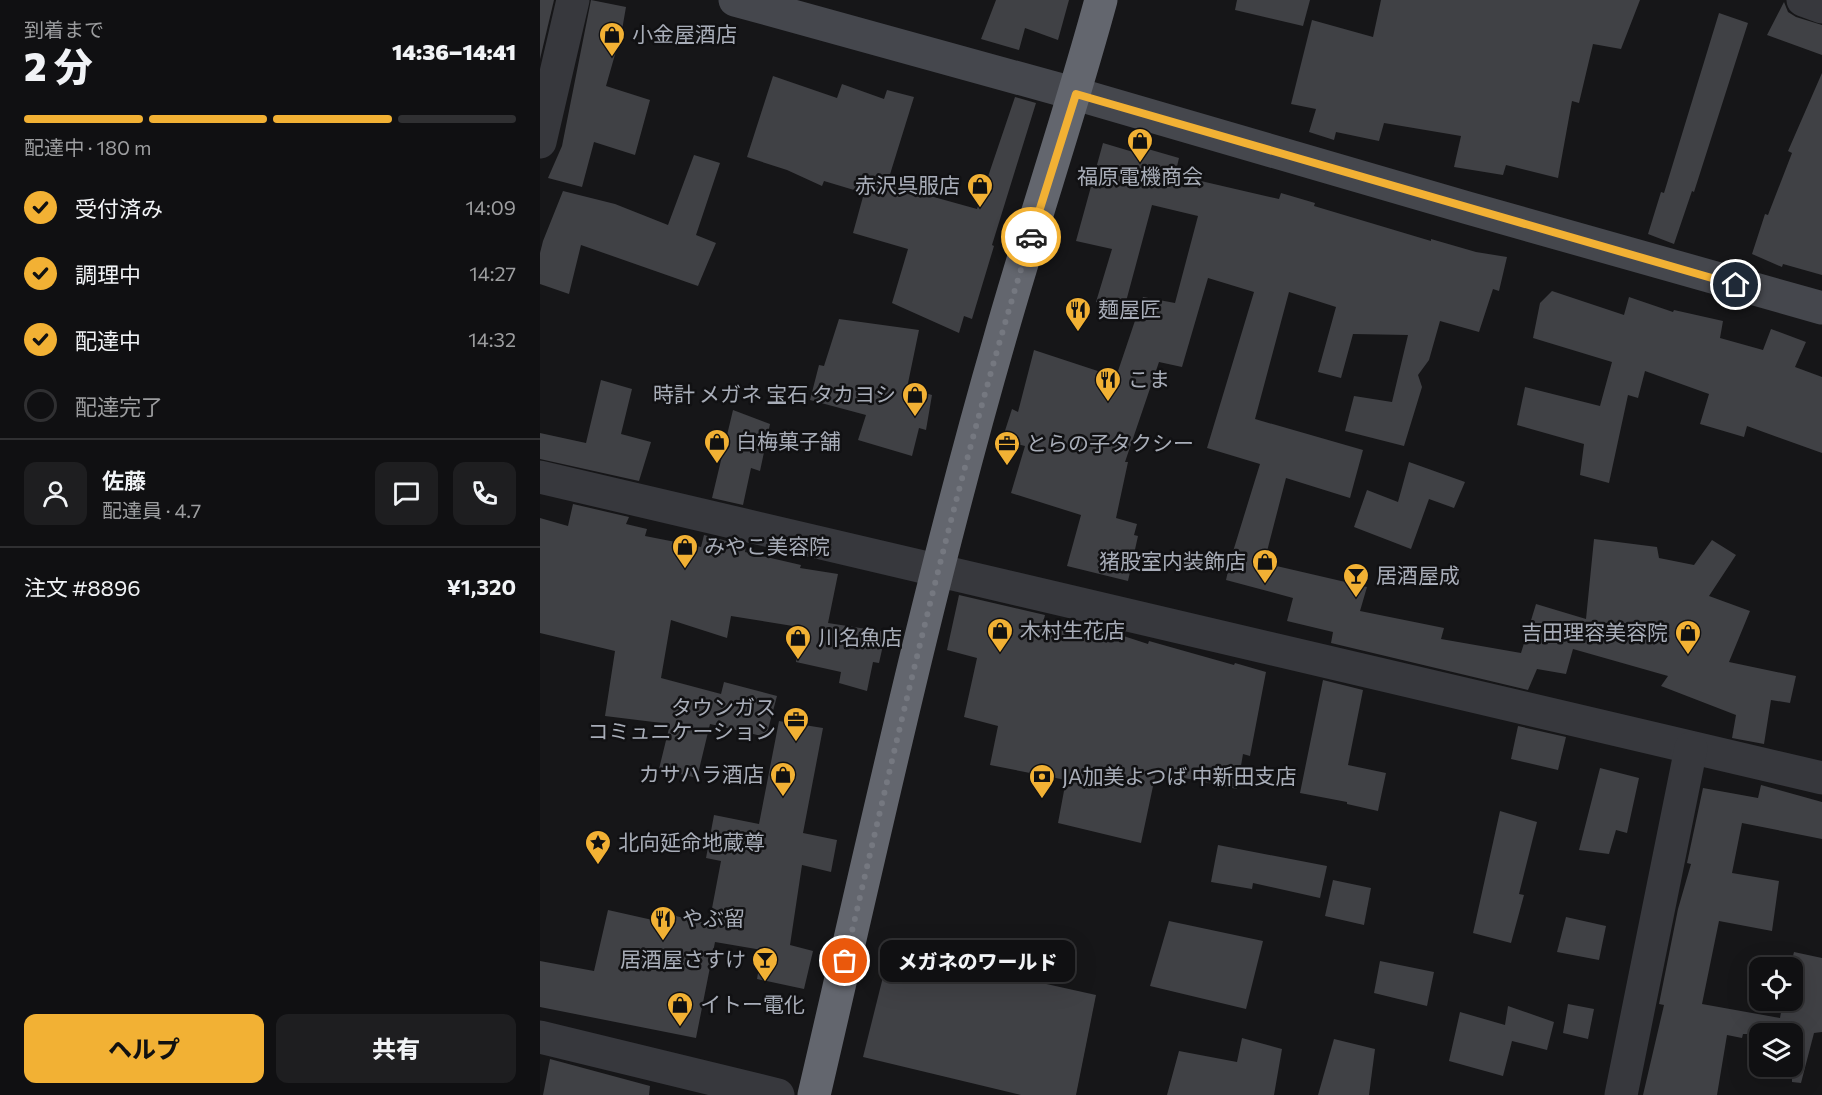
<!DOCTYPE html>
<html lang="ja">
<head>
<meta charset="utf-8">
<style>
	body { margin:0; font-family:Commissioner,"Noto Sans JP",sans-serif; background:#1e1e20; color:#f1f3f6; height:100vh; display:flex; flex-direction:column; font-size:22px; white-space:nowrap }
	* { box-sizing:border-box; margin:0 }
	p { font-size:20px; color:#9c9d9f }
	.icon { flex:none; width:33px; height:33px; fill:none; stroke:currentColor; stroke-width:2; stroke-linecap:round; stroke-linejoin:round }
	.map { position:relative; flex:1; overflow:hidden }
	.sheet { display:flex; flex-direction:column; background:#101012; width:540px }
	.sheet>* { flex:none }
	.fabs { position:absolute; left:1209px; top:957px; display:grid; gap:12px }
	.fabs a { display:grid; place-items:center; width:54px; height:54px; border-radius:12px; background:#101012; box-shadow:0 6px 24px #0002,0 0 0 2px #303032; font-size:30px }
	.pin { position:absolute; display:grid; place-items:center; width:51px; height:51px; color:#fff; margin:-26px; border:3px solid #fff; border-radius:50%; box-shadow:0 2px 6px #0007 }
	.courier { position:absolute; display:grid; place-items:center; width:60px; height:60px; margin:-30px; border:4px solid #f2b134; border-radius:50%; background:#fff; color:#222; box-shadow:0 2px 8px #0007 }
	.bubble { position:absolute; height:42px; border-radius:12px; background:#101012; box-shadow:0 6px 24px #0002,0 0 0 2px #303032; font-size:20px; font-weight:800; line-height:42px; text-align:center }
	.overview em { font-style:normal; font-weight:800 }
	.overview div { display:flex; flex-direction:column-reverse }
	.overview { display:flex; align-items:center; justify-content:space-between; height:102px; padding:0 24px }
	h1 { font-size:39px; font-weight:800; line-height:45px }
	.bar { display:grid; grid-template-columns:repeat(4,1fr); gap:9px 6px; align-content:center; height:72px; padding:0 24px }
	.bar i { height:8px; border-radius:4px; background:#303032 }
	.bar .on { background:#f2b134 }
	.bar p { grid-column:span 4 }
	.line { display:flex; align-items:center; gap:15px; padding:0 24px; border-top:2px solid #303032 }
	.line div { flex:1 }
	.round { display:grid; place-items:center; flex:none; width:63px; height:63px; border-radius:12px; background:#1e1e20 }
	ol { padding:0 24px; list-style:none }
	li { display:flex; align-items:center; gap:18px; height:66px }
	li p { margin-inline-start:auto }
	li .icon { padding:6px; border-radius:50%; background:#f2b134; color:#111; stroke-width:4 }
	li:last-child { color:#9c9d9f }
	li i { width:33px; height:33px; border:3px solid #303032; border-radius:50% }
	.cta { display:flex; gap:12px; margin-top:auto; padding:12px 24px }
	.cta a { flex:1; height:69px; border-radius:12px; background:#f2b134; color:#111; font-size:24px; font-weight:800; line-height:69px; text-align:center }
	.cta a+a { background:#1e1e20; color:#f1f3f6 }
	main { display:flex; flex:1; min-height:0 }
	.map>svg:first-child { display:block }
</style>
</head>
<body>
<main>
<section class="sheet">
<div class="overview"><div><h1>2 分</h1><p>到着まで</p></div><em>14:36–14:41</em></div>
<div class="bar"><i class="on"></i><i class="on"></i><i class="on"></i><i></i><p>配達中 · 180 m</p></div>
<ol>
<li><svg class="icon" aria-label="check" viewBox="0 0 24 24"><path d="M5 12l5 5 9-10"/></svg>受付済み<p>14:09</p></li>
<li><svg class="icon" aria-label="check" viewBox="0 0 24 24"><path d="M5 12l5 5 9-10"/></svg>調理中<p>14:27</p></li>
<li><svg class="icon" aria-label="check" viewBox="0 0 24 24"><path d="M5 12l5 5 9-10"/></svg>配達中<p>14:32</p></li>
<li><i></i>配達完了</li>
</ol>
<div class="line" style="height:108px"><a class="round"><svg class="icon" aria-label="person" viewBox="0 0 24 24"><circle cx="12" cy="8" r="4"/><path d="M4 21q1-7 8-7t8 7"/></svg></a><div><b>佐藤</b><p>配達員 · 4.7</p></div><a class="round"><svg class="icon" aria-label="chat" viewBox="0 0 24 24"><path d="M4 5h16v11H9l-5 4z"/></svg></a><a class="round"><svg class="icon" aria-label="phone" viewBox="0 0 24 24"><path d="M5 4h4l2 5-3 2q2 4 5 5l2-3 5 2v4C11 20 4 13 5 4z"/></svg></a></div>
<div class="line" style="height:78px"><div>注文 #8896</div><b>¥1,320</b></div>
<div class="cta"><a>ヘルプ</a><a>共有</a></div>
</section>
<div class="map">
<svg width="1282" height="1095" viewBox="0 0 1282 1095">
	<rect width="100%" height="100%" fill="#161618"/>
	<!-- building -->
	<g fill="#404145">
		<polygon points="0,0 14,0 0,59"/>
		<polygon points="51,0 86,7 82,30 66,86 110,100 95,155 54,142 42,187 8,178 22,146"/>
		<polygon points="456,0 529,0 518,40 485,28 479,50 441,39"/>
		<polygon points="697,0 770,0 763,26 695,10"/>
		<polygon points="841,0 1100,0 1081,49 1053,44 1039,103 1032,101 1018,178 966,165 963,175 914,167 921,136 844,123 839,141 796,132 794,140 769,132 776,109 751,104 772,20 833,37"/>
		<polygon points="1244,2 1248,12 1256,17 1282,25 1282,55 1227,35"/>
		<polygon points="1179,13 1208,23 1154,192 1152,191 1134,244 1108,234 1121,192 1124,193"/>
		<polygon points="1282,73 1282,275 1243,264 1242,267 1212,254 1225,214 1228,215 1252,153 1248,151"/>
		<polygon points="233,76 297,98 302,84 344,99 347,90 374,97 347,184 437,209 475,97 496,103 452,245 454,246 432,319 424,316 419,333 352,303 368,249 313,233 324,193 284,181 282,186 247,170 207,157"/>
		<polygon points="563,143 600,154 601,147 639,158 635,175 739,199 741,193 775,203 774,206 891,241 891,239 936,252 967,257 959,291 953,289 939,332 900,321 889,360 878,375 882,387 864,446 805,431 814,396 852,402 868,335 813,334 801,378 778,372 796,307 749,292 715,419 823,450 810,498 746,478 724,563 827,587 820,611 904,628 901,639 981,653 996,604 1046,619 1054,539 1117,547 1119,558 1154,565 1172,540 1196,555 1169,596 1210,611 1189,662 1256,676 1250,703 1231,700 1224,744 1192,738 1196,715 1121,686 1128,676 1033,649 1026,674 997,669 988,690 791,643 793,632 747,621 753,598 686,580 691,558 720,464 667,448 714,292 668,278 642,367 619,362 585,462 588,462 576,518 597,524 594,535 598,536 588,581 527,566 541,515 471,493 485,446 462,440 472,409 478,412 494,350 576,377 603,297 635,303 658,216 612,205 584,309 556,302 572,249 536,241"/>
		<polygon points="154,155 180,163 156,235 176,243 158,286 41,245 29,294 0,284 0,253 3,241 23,191 75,204 128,225"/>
		<polygon points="1012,291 1084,315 1089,297 1133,312 1134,310 1183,321 1180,338 1223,350 1231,329 1266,342 1255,367 1282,377 1282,453 1207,426 1204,437 1160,424 1169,394 1105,371 1098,398 1088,395 1069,483 1040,475 1044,444 977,425 985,387 1060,406 1072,362 993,338 1000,303"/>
		<polygon points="299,319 379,330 367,388 392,395 386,430 379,428 372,456 318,440 326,415 270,400 279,365 284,366"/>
		<polygon points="61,380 92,389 81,434 111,442 99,481 0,459 0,433 46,443"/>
		<polygon points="193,410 230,424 220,471 211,468 203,505 172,498"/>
		<polygon points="869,462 925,482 914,508 889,499 871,549 814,527 827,490 858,502"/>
		<polygon points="33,504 89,517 86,524 107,529 105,536 161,547 164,535 206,546 205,552 261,565 260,568 298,574 288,623 346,632 339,663 333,662 327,691 299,683 301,672 256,662 261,630 259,630 259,627 191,616 187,638 131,620 121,678 181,694 184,682 237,696 226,737 170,724 157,778 119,769 130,724 65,716 75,651 0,633 0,518 28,526"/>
		<polygon points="419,595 505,615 503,623 561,633 562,629 608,644 609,641 694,665 695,663 726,672 710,756 703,754 697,789 616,772 601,843 518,823 526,780 450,765 458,726 424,717 437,658 407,650"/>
		<polygon points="783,680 823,690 808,765 846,773 838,811 807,804 807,802 760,793"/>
		<polygon points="239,721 283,728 263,833 297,840 291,872 262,865 250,945 273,951 264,989 217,979 222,950 175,942 156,1038 0,1007 0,961 54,971 68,910 117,921 119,912 169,924 181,861 166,858 174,815 219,824"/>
		<polygon points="978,726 1026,737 1018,770 971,759"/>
		<polygon points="1060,768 1099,778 1087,833 1076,830 1069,854 1039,850"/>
		<polygon points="1221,785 1282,802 1282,839 1202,823 1192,873 1239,881 1232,931 1179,921 1162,1004 1240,1018 1243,1000 1252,1000 1252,968 1250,968 1254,952 1282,958 1282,1032 1274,1033 1261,1083 1252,1082 1252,1034 1203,1034 1202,1038 1187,1035 1177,1095 1103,1095 1124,1005 1119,1004 1138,909 1151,864 1147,863 1163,788 1218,798"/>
		<polygon points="960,811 997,822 979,894 984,895 971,943 933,933"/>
		<polygon points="678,845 787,866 780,898 713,883 712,889 671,882"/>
		<polygon points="793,880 831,888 824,925 785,916"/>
		<polygon points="1026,917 1066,926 1059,960 1017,952"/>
		<polygon points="629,921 723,941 706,1009 610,986"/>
		<polygon points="350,949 556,995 536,1095 481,1095 323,1057"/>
		<polygon points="840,961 894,972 887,1006 834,993"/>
		<polygon points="1028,1004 1054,1009 1048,1039 1023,1033"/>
		<polygon points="968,1006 1014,1022 1007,1050 972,1041 963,1076 909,1061 920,1012 965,1025"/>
		<polygon points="702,1038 742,1049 734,1095 627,1095 639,1051 697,1062"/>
		<polygon points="794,1039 835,1049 829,1095 778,1095"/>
		<polygon points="10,1059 110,1086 109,1095 3,1095"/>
	</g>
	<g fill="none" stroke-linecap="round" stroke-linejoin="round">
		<!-- street -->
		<g stroke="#37383d" stroke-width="33">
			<polyline points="1263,0 1282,7"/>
			<polyline points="0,142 33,0"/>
			<polyline points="0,477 1282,778"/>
			<polyline points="0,1037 238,1095"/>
			<polyline points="1081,1095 1151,748"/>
		</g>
		<!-- secondary -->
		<polyline stroke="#45474d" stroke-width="33" points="195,0 536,94 928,208 1282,308"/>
		<!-- highway -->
		<path stroke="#63666e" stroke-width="33" d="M274 1095C333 842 388 587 460 338 492 225 530 114 561 0"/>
	</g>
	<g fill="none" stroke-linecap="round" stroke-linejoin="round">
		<!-- done -->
		<path stroke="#757880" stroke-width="6" stroke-dasharray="0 10.8" d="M305 961C362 718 417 475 491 237"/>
		<!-- route -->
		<polyline stroke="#f2b134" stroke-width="8" points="491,237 536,94 1196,285"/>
	</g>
	<!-- icons -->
	<defs>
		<symbol id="shop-pin" viewBox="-11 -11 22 30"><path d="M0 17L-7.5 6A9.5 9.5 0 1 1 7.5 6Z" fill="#f2b134" stroke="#111113"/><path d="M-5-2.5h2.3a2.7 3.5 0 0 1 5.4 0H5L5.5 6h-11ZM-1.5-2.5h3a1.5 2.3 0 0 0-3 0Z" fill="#111"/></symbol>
		<symbol id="restaurant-pin" viewBox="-11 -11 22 30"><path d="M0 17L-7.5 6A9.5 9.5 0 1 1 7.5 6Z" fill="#f2b134" stroke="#111113"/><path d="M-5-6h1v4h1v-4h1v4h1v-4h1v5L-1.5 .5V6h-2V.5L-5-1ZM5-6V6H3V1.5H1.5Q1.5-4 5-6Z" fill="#111"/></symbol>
		<symbol id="office-pin" viewBox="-11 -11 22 30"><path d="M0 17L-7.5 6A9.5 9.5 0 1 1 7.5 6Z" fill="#f2b134" stroke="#111113"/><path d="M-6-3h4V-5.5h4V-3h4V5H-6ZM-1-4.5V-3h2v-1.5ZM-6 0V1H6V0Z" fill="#111"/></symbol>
		<symbol id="bar-pin" viewBox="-11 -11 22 30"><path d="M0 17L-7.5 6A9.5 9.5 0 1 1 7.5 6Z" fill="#f2b134" stroke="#111113"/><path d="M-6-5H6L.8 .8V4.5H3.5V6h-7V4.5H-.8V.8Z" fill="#111"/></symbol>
		<symbol id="bank-pin" viewBox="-11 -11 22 30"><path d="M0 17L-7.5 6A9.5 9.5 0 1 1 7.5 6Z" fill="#f2b134" stroke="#111113"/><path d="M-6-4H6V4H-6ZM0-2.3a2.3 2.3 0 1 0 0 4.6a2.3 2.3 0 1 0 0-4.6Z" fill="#111"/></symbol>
		<symbol id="sight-pin" viewBox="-11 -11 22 30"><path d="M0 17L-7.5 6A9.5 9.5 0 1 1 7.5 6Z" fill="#f2b134" stroke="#111113"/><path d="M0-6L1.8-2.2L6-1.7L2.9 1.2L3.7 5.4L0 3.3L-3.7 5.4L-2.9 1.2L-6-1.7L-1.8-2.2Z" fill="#111"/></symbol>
	</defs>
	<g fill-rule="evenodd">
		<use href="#shop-pin" x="57" y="20" width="30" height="40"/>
		<use href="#shop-pin" x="585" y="126" width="30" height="40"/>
		<use href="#shop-pin" x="425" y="171" width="30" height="40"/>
		<use href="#restaurant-pin" x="523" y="295" width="30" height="40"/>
		<use href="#restaurant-pin" x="553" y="365" width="30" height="40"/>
		<use href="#shop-pin" x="360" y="380" width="30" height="40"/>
		<use href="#shop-pin" x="162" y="427" width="30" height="40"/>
		<use href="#office-pin" x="452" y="429" width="30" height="40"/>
		<use href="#shop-pin" x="130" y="532" width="30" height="40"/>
		<use href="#shop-pin" x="710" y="547" width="30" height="40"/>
		<use href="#bar-pin" x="801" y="561" width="30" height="40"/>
		<use href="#shop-pin" x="445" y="616" width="30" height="40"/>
		<use href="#shop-pin" x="1133" y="618" width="30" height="40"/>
		<use href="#shop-pin" x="243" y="623" width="30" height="40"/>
		<use href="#office-pin" x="241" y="705" width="30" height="40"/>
		<use href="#shop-pin" x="228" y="760" width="30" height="40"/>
		<use href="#bank-pin" x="487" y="762" width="30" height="40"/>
		<use href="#sight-pin" x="43" y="828" width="30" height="40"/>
		<use href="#restaurant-pin" x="108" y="904" width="30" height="40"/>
		<use href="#bar-pin" x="210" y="945" width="30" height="40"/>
		<use href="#shop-pin" x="125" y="990" width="30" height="40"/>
	</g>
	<g text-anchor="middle" stroke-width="5" stroke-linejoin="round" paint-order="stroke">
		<!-- poi labels -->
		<g font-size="21" fill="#a8adb8" stroke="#111113" text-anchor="start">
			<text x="92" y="42">小金屋酒店</text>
			<text x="600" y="184" text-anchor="middle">福原電機商会</text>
			<text x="420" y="193" text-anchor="end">赤沢呉服店</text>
			<text x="558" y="317">麺屋匠</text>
			<text x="588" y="387">こま</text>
			<text x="356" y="402" text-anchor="end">時計 メガネ 宝石 タカヨシ</text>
			<text x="196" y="449">白梅菓子舗</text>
			<text x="486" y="451">とらの子タクシー</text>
			<text x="164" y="554">みやこ美容院</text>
			<text x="706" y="569" text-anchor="end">猪股室内装飾店</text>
			<text x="836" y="583">居酒屋成</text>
			<text x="480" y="638">木村生花店</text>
			<text x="1128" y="640" text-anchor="end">吉田理容美容院</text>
			<text x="278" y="645">川名魚店</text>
			<text x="236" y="715" text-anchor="end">タウンガス<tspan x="236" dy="24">コミュニケーション</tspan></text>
			<text x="224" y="782" text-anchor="end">カサハラ酒店</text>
			<text x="522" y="784">JA加美よつば 中新田支店</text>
			<text x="78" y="850">北向延命地蔵尊</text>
			<text x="142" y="926">やぶ留</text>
			<text x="206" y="967" text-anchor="end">居酒屋さすけ</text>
			<text x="160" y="1012">イトー電化</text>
		</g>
	</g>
</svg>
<div class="fabs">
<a><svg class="icon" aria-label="locate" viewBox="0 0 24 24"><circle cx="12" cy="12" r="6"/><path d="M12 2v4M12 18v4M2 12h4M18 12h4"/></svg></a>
<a><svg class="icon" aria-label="layers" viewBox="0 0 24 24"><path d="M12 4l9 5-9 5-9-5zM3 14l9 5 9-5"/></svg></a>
</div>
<div class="pin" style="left:305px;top:961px;background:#ea580c"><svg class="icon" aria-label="bag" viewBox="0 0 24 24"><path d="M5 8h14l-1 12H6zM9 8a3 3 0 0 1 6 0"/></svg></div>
<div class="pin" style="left:1196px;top:285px;background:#1f2937"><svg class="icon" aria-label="home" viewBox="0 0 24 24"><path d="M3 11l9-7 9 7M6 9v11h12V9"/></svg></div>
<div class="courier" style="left:491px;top:237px"><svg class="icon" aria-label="car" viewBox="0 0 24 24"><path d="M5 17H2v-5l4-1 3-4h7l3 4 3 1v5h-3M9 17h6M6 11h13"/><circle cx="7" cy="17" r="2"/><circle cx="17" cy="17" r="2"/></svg></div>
<div class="bubble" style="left:340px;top:940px;width:195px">メガネのワールド</div>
</div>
</main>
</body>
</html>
